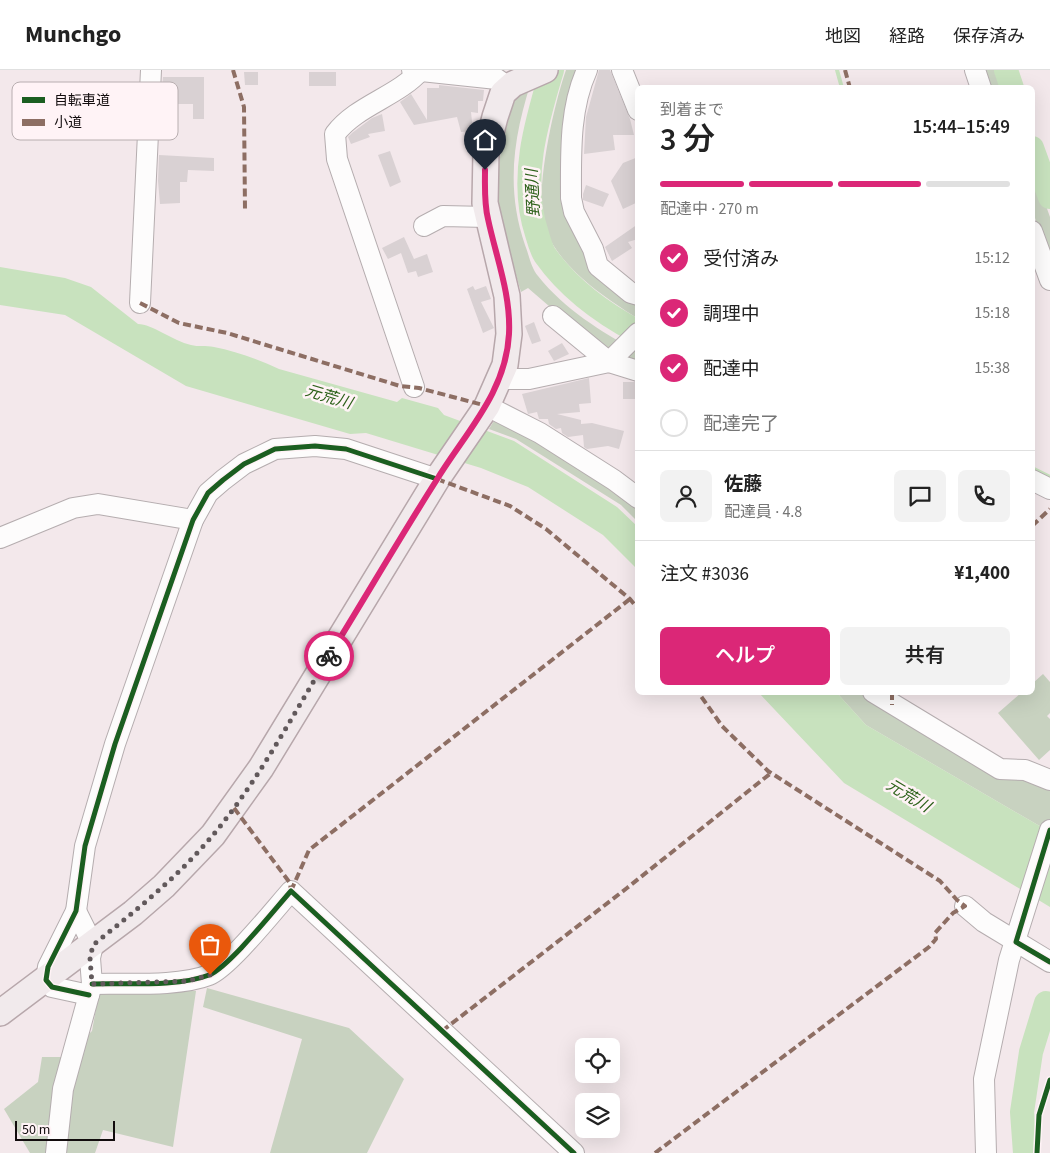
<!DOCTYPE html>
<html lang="ja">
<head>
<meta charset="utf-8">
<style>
	body { margin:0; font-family:"Source Sans 3","Noto Sans JP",sans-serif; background:#f2f2f2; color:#222; height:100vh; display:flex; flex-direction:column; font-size:19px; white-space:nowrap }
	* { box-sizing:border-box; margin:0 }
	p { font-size:16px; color:#767676 }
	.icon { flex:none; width:28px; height:28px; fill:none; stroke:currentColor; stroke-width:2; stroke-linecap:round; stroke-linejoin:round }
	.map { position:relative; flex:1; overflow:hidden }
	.drawer { position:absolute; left:635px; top:15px; width:400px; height:610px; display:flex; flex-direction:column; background:#fff; border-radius:8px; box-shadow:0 5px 20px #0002 }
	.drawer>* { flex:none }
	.fabs { position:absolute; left:575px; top:968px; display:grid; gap:10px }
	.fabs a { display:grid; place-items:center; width:45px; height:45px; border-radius:8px; background:#fff; box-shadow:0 5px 20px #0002; font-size:25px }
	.scale { position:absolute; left:15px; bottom:12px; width:100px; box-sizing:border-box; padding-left:5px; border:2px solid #120c0d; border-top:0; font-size:14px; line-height:18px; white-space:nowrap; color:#120c0d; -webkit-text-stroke:4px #fff3f6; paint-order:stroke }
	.pin { position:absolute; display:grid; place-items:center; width:42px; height:42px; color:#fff; margin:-51px -21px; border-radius:50% 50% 50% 0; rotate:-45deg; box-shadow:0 0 5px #0007 }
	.pin .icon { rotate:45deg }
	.courier { position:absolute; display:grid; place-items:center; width:50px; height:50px; margin:-25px; border:4px solid #db2777; border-radius:50%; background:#fff; color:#222; box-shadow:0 1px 6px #0007 }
	.overview em { font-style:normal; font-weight:600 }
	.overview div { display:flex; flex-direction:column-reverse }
	.overview { display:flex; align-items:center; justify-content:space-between; height:85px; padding:0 25px }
	h1 { font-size:32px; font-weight:600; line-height:38px }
	.bar { display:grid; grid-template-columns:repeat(4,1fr); gap:8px 5px; align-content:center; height:60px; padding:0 25px }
	.bar i { height:6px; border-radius:4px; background:#e0e0e0 }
	.bar .on { background:#db2777 }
	.bar p { grid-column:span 4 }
	.line { display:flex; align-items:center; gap:12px; padding:0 25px; border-top:1px solid #e0e0e0 }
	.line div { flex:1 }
	.round { display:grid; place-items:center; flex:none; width:52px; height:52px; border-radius:8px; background:#f2f2f2 }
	ol { padding:0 25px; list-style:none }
	li { display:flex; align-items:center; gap:15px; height:55px }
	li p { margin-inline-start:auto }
	li .icon { padding:5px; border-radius:50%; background:#db2777; color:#fff; stroke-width:4 }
	li:last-child { color:#767676 }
	li i { width:28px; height:28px; border:2px solid #e0e0e0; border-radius:50% }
	.cta { display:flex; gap:10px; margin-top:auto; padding:10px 25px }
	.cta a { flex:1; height:58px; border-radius:8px; background:#db2777; color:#fff; font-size:20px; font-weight:600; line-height:58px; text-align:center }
	.cta a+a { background:#f2f2f2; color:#222 }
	header { display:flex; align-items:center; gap:30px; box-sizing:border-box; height:70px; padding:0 25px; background:#fff; border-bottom:1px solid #e0e0e0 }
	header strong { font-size:24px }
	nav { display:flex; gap:28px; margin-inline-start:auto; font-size:18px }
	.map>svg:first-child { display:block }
</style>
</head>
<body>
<header>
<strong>Munchgo</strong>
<nav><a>地図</a><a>経路</a><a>保存済み</a></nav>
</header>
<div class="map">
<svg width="1050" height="1083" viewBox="0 0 1050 1083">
	<rect width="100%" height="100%" fill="#f3e8eb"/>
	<!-- green -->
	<g fill="#c8d2c0">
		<path d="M527 0H535C515 59 504 114 525 175 529 185 531 198 538 206 565 240 601 261 637 282V297L607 286 528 218 521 222C514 198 506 173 501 148 491 97 507 46 527 0Z"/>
		<path d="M566 0H579L565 132 598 203 637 228V248C604 227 565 201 547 164 531 132 554 34 566 0Z"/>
		<polygon points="984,0 998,0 1004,17 990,17"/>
		<polygon points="1032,97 1050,147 1050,193 1033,142"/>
		<polygon points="497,346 637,434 637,451 621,435 516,369 489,359"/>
		<polygon points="1043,604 1050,612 1050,643 1047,646 1050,649 1050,680 1039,690 998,643 1021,623 1032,622 1033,613"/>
		<polygon points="837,623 868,623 1017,707 1050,720 1050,762 866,655"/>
		<polygon points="207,918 349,958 404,1009 367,1083 270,1083 302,969 203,937"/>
		<polygon points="196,921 173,1077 103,1060 95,1083 30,1083 4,1039 38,1012 42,987 65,987 92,961 99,922"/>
	</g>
	<!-- water -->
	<g fill="#c8e2be">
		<path d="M0 197 65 208 91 217 138 254C152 254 173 271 191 275 198 277 206 275 214 277 236 281 259 290 279 299L397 332 402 328 438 338 444 345 514 371 617 437 637 456V499L603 465 528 417 481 398 366 363 350 364 186 316 65 245 0 235Z"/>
		<polygon points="759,623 837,623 866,655 1050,762 1050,837 844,713"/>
	</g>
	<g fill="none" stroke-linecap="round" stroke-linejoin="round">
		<!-- stream -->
		<g stroke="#c8e2be" stroke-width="4">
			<polyline points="837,0 842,18"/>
			<polyline points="1032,398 1050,407"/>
		</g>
		<!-- canal -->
		<polyline stroke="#c8e2be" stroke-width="14" points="1025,1083 1022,1042 1031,982 1046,933"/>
		<!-- river -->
		<g stroke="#c8e2be" stroke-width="24">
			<path d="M552 0C536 53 519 110 537 164 539 171 541 179 545 185 569 219 602 243 638 262"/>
			<polyline points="1006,0 1012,18"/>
			<polyline points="1032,78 1050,127"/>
			<polyline points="1025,1083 1022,1042 1031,982 1046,933"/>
		</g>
	</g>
	<!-- building -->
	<g fill="#d9d1d3">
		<polygon points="599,0 610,0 630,49 634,65 613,65 615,80 584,84 586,47"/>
		<polygon points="244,2 258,2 258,15 245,15"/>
		<rect x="309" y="2" width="27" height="14"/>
		<polygon points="163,7 204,7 204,49 193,49 193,34 161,34"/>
		<polygon points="439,15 484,20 483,31 478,31 478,43 471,42 473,61 461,62 457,47 414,55 400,32 411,24 427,50 427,18 439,18"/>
		<polygon points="382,44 385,61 368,64 370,67 351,74 348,67 352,63 372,48"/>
		<polygon points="390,81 401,112 390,117 378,85"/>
		<polygon points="159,85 214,88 214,101 188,100 187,112 180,112 180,133 160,134 158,111"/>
		<polygon points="638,87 638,132 623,139 611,111 623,93"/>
		<polygon points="586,115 609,124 603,137 583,130 583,124"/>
		<polygon points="638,154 638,169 628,172 632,178 612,191 605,177"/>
		<polygon points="404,167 414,189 427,184 433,202 418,207 416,201 408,203 401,183 388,189 382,178"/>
		<polygon points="473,216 475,220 486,216 491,229 481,232 494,258 483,263 467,219"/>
		<polygon points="534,252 541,271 532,274 525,256"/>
		<polygon points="562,273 569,284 554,291 548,281"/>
		<polygon points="589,308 591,333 579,334 580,342 557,344 581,350 581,354 592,353 624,361 619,379 608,376 587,379 584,377 583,365 568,367 562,363 561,358 556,359 549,354 548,349 539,349 537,342 528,344 522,324"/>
		<rect x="623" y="312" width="13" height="17"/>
	</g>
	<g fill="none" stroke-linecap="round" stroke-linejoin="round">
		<defs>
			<g id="minor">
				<polyline points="412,0 497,9 508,17"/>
				<path d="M587 0C569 39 571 85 571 128L574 142 593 179 598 196 631 223 638 225"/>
				<polyline points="622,0 638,40"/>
				<polyline points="975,0 981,18"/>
				<polyline points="424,156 443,146 487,147"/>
				<polyline points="1032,161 1050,210"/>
				<polyline points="140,233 151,0"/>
				<polyline points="553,246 609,292 638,301"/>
				<polyline points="500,309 529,309 609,292 638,263"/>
				<path d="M414 317 337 89 335 64C357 35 397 27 421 0"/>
				<polyline points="487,336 540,363 614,410 638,428"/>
				<polyline points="1032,410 1050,419"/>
				<polyline points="0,468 73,438 98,434 193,450"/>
				<polyline points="873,622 1000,699 1025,700 1050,710"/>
				<polyline points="965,836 984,852 1050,892"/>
				<path d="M92 914C125 913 179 917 209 905 229 897 274 840 291 821L574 1083"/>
				<polyline points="89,925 52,917 46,910 48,897 76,841 85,776 115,674 193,450 208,423 223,410 244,394 275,379 315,376 346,379 437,409"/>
				<polyline points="56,1083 63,1019 92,914 90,888 93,875 76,841"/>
				<polyline points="986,1083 984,1009 1009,890 1050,760"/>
			</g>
			<polyline id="major" points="0,943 133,843 164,816 213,765 261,698 437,409 487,336 505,295 509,264 507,226 485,133 486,82 495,47 503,23 513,14 545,0"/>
		</defs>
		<!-- minor casing -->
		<use href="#minor" stroke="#b5adaf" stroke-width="22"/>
		<!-- major casing -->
		<use href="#major" stroke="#b7a7ab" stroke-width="28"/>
		<!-- minor -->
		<use href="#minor" stroke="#fdfcfc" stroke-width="20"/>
		<!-- major -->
		<use href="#major" stroke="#f1eaec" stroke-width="25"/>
		<!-- quiet -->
		<g stroke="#8d6e63" stroke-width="4" stroke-dasharray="8 4" stroke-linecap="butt">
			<polyline points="233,0 244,37 245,140"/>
			<polyline points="845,0 850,18"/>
			<polyline points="140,233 179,253 227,263 400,316 419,318 487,336"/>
			<polyline points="437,409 510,436 546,459 630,529 638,539"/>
			<polyline points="1032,456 1050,439"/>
			<polyline points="892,622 892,635"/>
			<polyline points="234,738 290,813 291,821"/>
			<polyline points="291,821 309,780 630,529"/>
			<polyline points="442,961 627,818 771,703"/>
			<polyline points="655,1083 929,877 936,869 935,863 953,843 965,836 957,830 940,811 768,701 722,656 698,622"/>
		</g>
		<defs>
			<g id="cycleway">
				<polyline points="1050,760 1016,872 1050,892"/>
				<path d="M92 914C125 913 179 917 209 905 229 897 274 840 291 821L574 1083"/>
				<polyline points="89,925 52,917 46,910 48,897 76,841 85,776 115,674 193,450 208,423 223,410 244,394 275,379 315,376 346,379 437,409"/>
				<polyline points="1037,1083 1039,1045 1050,1010"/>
			</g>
		</defs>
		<!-- cycleway casing -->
		<use href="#cycleway" stroke="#fff3f6" stroke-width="8"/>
		<!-- cycleway -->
		<use href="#cycleway" stroke="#1b5e20" stroke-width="5"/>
	</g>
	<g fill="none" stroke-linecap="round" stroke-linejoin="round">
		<!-- done -->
		<path stroke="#61595b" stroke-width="5" stroke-dasharray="0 9" d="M210 905 188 911 92 914 90 888 93 875C135 841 178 807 213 765 259 710 292 646 329 586"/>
		<!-- route -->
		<path stroke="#db2777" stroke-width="6" d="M329 586C365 528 399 469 436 411 465 363 506 323 509 264 511 224 496 187 488 149 484 133 485 116 485 100"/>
	</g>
	<g text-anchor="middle" stroke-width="5" stroke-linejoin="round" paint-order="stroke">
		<!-- water labels -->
		<g font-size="16" font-style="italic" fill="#2d611a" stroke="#fff3f6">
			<text transform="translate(532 123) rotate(-93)" y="6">野通川</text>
			<text transform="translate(329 326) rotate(17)" y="6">元荒川</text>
			<text transform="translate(909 725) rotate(31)" y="6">元荒川</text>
		</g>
	</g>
	<!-- legend -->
	<rect x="12" y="12" width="166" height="58" rx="8" fill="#fff3f6" stroke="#b8aeb0" stroke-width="1"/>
	<rect x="22" y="27" width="23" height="6" fill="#1b5e20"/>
	<rect x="22" y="49" width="23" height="7" fill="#8d6e63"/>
	<g font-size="14" fill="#120c0d">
		<text x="54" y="35">自転車道</text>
		<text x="54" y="57">小道</text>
	</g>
</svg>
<div class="fabs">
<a><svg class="icon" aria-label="locate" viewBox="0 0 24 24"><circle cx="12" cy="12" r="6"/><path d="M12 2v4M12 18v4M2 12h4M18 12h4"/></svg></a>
<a><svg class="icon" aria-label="layers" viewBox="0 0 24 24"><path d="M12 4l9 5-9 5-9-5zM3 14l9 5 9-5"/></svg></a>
</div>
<div class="scale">50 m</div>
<div class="pin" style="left:210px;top:905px;background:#ea580c"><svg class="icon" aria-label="bag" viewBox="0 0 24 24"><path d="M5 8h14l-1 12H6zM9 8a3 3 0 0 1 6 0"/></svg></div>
<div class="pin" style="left:485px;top:100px;background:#1f2937"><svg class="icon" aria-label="home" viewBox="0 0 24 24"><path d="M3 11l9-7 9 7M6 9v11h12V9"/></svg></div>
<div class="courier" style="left:329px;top:586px"><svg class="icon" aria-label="bike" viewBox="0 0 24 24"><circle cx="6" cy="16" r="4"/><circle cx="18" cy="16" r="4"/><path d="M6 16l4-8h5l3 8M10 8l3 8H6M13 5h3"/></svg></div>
<section class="drawer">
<div class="overview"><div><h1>3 分</h1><p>到着まで</p></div><em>15:44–15:49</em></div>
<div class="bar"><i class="on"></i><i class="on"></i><i class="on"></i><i></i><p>配達中 · 270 m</p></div>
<ol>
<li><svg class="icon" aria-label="check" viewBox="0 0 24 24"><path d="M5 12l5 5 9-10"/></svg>受付済み<p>15:12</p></li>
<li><svg class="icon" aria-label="check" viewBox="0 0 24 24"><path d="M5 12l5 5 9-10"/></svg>調理中<p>15:18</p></li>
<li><svg class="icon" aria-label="check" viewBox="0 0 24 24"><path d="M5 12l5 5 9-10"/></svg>配達中<p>15:38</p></li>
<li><i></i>配達完了</li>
</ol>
<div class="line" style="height:90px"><a class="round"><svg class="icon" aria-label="person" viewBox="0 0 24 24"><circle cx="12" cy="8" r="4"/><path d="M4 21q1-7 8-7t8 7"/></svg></a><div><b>佐藤</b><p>配達員 · 4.8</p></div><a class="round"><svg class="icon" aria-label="chat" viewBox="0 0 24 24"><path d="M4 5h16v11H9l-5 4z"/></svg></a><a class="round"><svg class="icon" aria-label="phone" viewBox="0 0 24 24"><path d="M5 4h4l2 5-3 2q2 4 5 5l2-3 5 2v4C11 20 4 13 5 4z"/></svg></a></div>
<div class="line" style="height:65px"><div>注文 #3036</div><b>¥1,400</b></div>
<div class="cta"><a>ヘルプ</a><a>共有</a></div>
</section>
</div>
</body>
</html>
